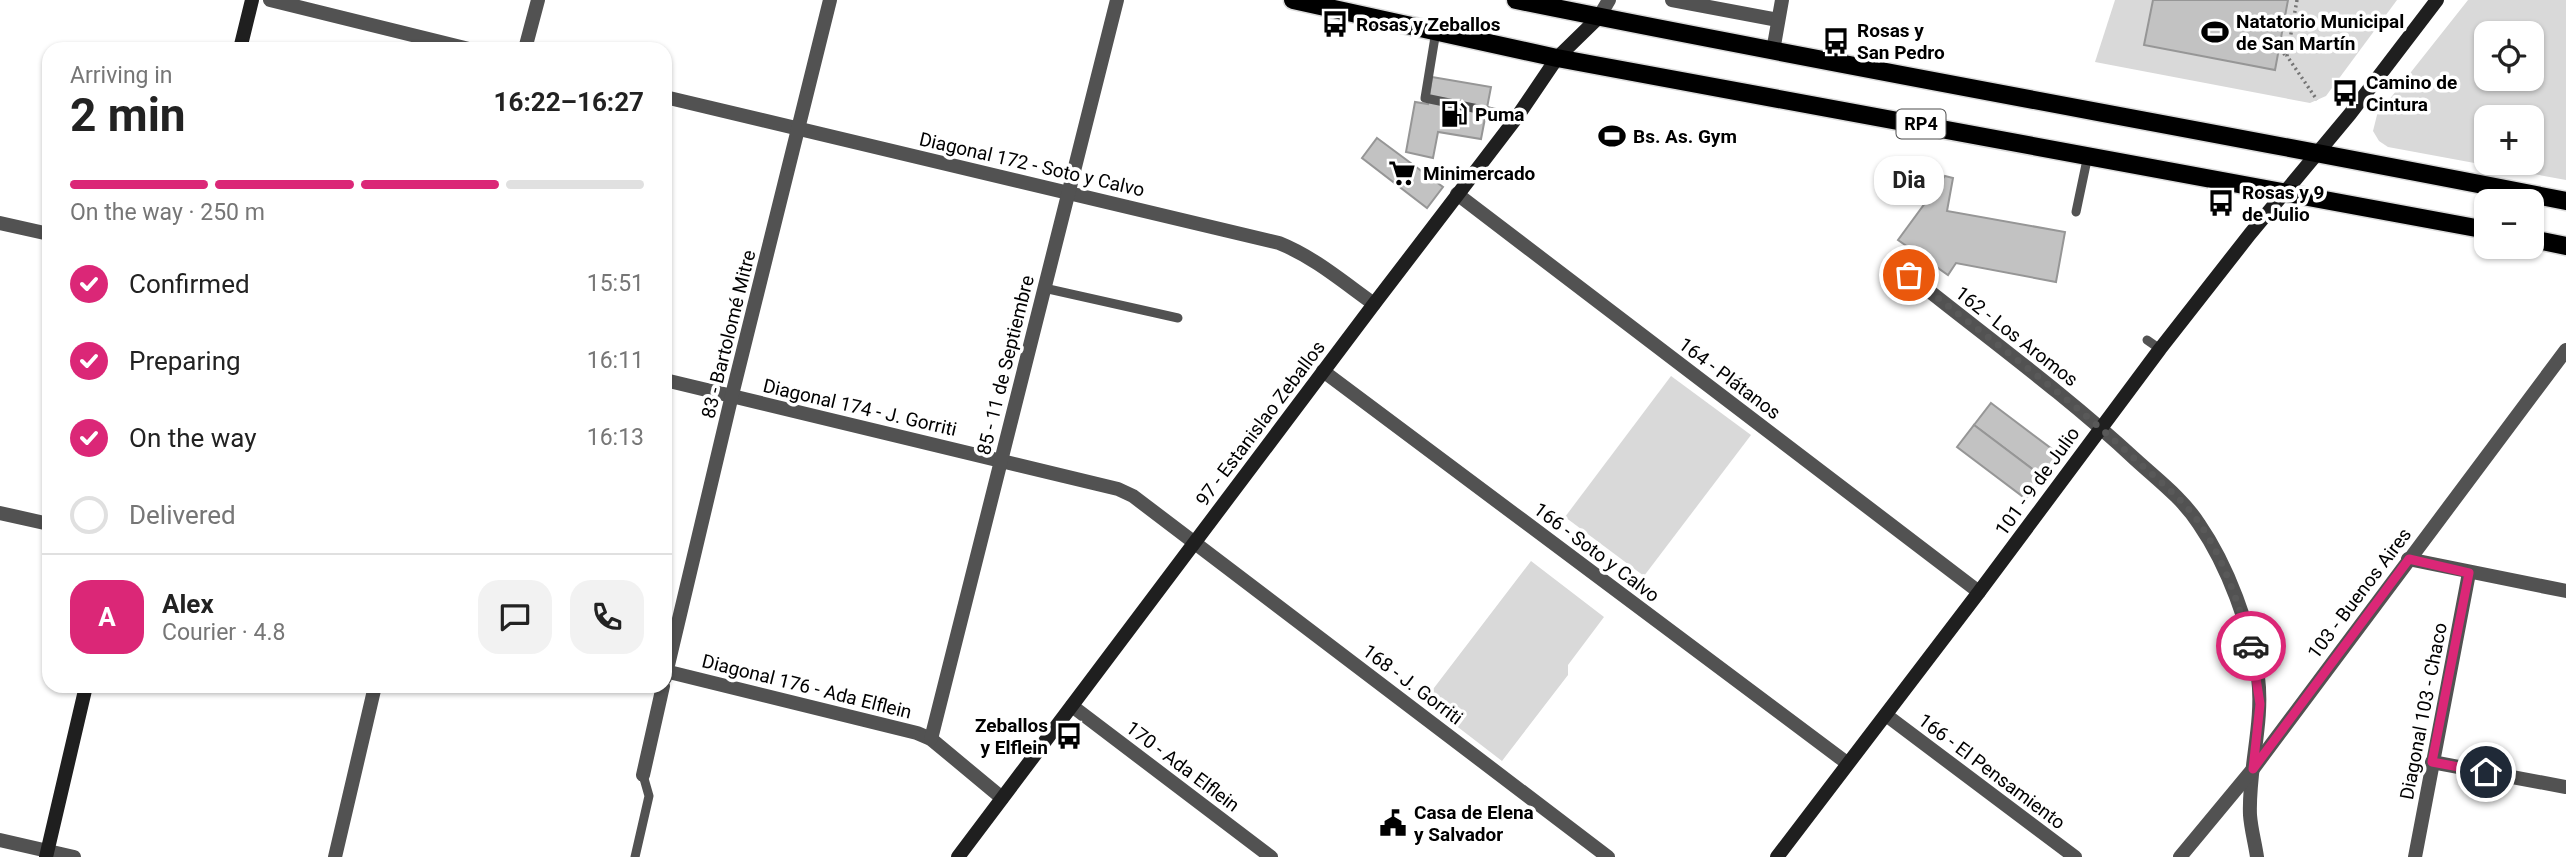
<!DOCTYPE html>
<html lang="en">
<head>
<meta charset="utf-8">
<style>
	body { margin:0; font-family:Roboto,sans-serif; background:#f2f2f2; color:#222; height:100vh; display:flex; flex-direction:column; font-size:26px; white-space:nowrap }
	* { box-sizing:border-box; margin:0 }
	p { font-size:23px; color:#767676 }
	.icon { flex:none; width:38px; height:38px; fill:none; stroke:currentColor; stroke-width:2; stroke-linecap:round; stroke-linejoin:round }
	.map { position:relative; flex:1; overflow:hidden }
	.details { position:absolute; left:42px; top:42px; width:630px; height:651px; display:flex; flex-direction:column; background:#fff; border-radius:21px; box-shadow:0 2px 5px #0004 }
	.details>* { flex:none }
	.buttons { position:absolute; left:2474px; top:21px; display:grid; gap:14px }
	.buttons a { display:grid; place-items:center; width:70px; height:70px; border-radius:14px; background:#fff; box-shadow:0 2px 5px #0004; font-size:35px }
	.pin { position:absolute; display:grid; place-items:center; width:60px; height:60px; color:#fff; margin:-30px; border:4px solid #fff; border-radius:50%; box-shadow:0 2px 7px #0007 }
	.courier { position:absolute; display:grid; place-items:center; width:70px; height:70px; margin:-35px; border:5px solid #db2777; border-radius:50%; background:#fff; color:#222; box-shadow:0 2px 9px #0007 }
	.bubble { position:absolute; height:49px; border-radius:21px; background:#fff; box-shadow:0 2px 5px #0004; font-size:23px; font-weight:700; line-height:49px; text-align:center }
	.head em { font-style:normal; font-weight:700 }
	.head div { display:flex; flex-direction:column-reverse }
	.head { display:flex; align-items:center; justify-content:space-between; height:119px; padding:0 28px }
	h1 { font-size:46px; font-weight:700; line-height:52px }
	.bar { display:grid; grid-template-columns:repeat(4,1fr); gap:10px 7px; align-content:center; height:84px; padding:0 28px }
	.bar i { height:9px; border-radius:5px; background:#e0e0e0 }
	.bar .active { background:#db2777 }
	.bar p { grid-column:span 4 }
	.line { display:flex; align-items:center; gap:18px; padding:0 28px; border-top:2px solid #e0e0e0 }
	.line div { flex:1 }
	.round { display:grid; place-items:center; flex:none; width:74px; height:74px; border-radius:21px; background:#f2f2f2 }
	ol { padding:0 28px; list-style:none }
	li { display:flex; align-items:center; gap:21px; height:77px }
	li p { margin-inline-start:auto }
	li .icon { padding:7px; border-radius:50%; background:#db2777; color:#fff; stroke-width:4 }
	li:last-child { color:#767676 }
	li i { width:38px; height:38px; border:4px solid #e0e0e0; border-radius:50% }
	.map>svg:first-child { display:block }
</style>
</head>
<body>
<div class="map">
<svg width="2566" height="857" viewBox="0 0 2566 857">
	<rect width="100%" height="100%" fill="#fff"/>
	<!-- green -->
	<g fill="#d9d9d9" fill-rule="evenodd">
		<polygon points="2115,0 2397,0 2326,96 2310,103 2095,62"/>
		<path d="M2468 0H2566V180L2388 147 2379 141 2373 131 2377 115ZM2487 33H2532V79H2487ZM2487 117H2532V163H2487Z"/>
		<polygon points="1671,376 1751,435 1644,576 1565,517"/>
		<polygon points="1531,561 1604,617 1568,665 1568,675 1502,761 1424,701"/>
	</g>
	<!-- building -->
	<g fill="#c2c2c2" stroke="#969696" stroke-width="2">
		<polygon points="2153,0 2288,0 2275,70 2144,45"/>
		<polygon points="1432,77 1491,87 1481,139 1438,132 1433,158 1406,152 1415,102 1428,104"/>
		<polygon points="1377,138 1443,187 1427,208 1362,158"/>
		<polygon points="1945,176 1953,178 1947,211 2065,232 2056,282 1956,263 1948,275 1898,240"/>
		<polygon points="1991,403 2060,455 2043,477 1974,425"/>
		<polygon points="1974,425 2043,477 2026,499 1957,447"/>
	</g>
	<g fill="none" stroke-linecap="round" stroke-linejoin="round">
		<defs>
			<g id="primary">
				<polyline points="1293,0 1557,58 2487,230"/>
				<path d="M1516 0C1865 71 2216 132 2566 201"/>
				<polyline points="2532,239 2566,246"/>
			</g>
		</defs>
		<!-- primary casing -->
		<use href="#primary" stroke="#dbdbdb" stroke-width="21"/>
		<!-- path -->
		<g stroke="#747474" stroke-width="3.5" stroke-dasharray="2 3.5" stroke-linecap="butt">
			<polyline points="2297,0 2287,56 2317,100"/>
			<polyline points="2279,50 2287,56"/>
		</g>
		<!-- lane -->
		<g stroke="#525252" stroke-width="9">
			<polyline points="1436,31 1425,98 1517,117"/>
			<polyline points="2076,212 2088,155"/>
			<polyline points="1044,288 1178,318"/>
			<polyline points="2147,340 2160,349"/>
			<polyline points="635,857 649,796 643,775"/>
		</g>
		<!-- street -->
		<g stroke="#525252" stroke-width="14">
			<polyline points="270,0 469,49"/>
			<polyline points="1672,0 1778,20"/>
			<polyline points="1599,17 1609,0"/>
			<polyline points="525,49 538,0"/>
			<polyline points="1773,51 1782,0"/>
			<path d="M665 97 1279 243C1314 257 1343 282 1374 304"/>
			<polyline points="1457,194 1979,592"/>
			<polyline points="0,223 49,234"/>
			<path d="M1909 275C1985 336 2065 394 2136 460 2158 480 2183 499 2199 524 2228 566 2250 627 2258 677 2264 723 2248 769 2250 815 2251 829 2255 843 2257 857"/>
			<polyline points="1323,371 1847,763"/>
			<polyline points="665,380 1118,489 1133,496 1608,857"/>
			<polyline points="0,513 49,524"/>
			<polyline points="2408,559 2566,591"/>
			<polyline points="665,671 917,733 931,739 1002,798"/>
			<polyline points="665,678 732,395 830,0"/>
			<polyline points="1072,706 1271,857"/>
			<polyline points="1886,715 2075,857"/>
			<polyline points="931,739 1117,0"/>
			<polyline points="2432,762 2566,787"/>
			<polyline points="643,775 663,686"/>
			<polyline points="0,840 74,857"/>
			<polyline points="335,857 375,686"/>
			<polyline points="2180,857 2253,769 2566,350"/>
			<polyline points="2415,857 2469,573"/>
		</g>
		<!-- secondary -->
		<g stroke="#1f1f1f" stroke-width="14">
			<polyline points="240,49 252,0"/>
			<polyline points="46,857 86,686"/>
			<polyline points="958,857 1374,304 1517,117 1557,58 1599,17"/>
			<polyline points="1777,857 1979,592 2160,349 2250,234 2350,114 2437,0"/>
		</g>
		<!-- primary -->
		<use href="#primary" stroke="#000" stroke-width="18"/>
	</g>
	<g fill="none" stroke-linecap="round" stroke-linejoin="round">
		<!-- done -->
		<path stroke="#595959" stroke-width="7" stroke-dasharray="0 12.6" d="M1909 275C1985 336 2065 394 2136 460 2158 480 2183 499 2200 524 2225 561 2238 604 2251 646"/>
		<!-- route -->
		<polyline stroke="#db2777" stroke-width="9" points="2251,646 2260,704 2253,769 2409,559 2469,573 2432,762 2486,772"/>
	</g>
	<!-- icons -->
	<defs>
		<symbol id="bus-bare" viewBox="-9 -9 18 18"><path d="M-5-6H5V4H4V6H2V4H-2V6H-4V4H-5ZM-3.5-4V0h7V-4ZM-3.5 1.2v1.5H-2V1.2ZM2 1.2v1.5H3.5V1.2Z" fill="#000" stroke="#fff" stroke-width="2.5" paint-order="stroke"/></symbol>
		<symbol id="stadium-bare" viewBox="-9 -9 18 18"><path d="M0-5a6.5 5 0 1 0 0 10a6.5 5 0 1 0 0-10ZM-3.5-1.8h7v3.6h-7Z" fill="#000" stroke="#fff" stroke-width="2.5" paint-order="stroke"/></symbol>
		<symbol id="fuel-bare" viewBox="-9 -9 18 18"><path d="M-5.5-6h7V0h2V4h1.3V-2.5L3-4.5l.8-.8L6-3V5H2.5V1h-1V6h-7ZM-4.2-4.7v3.2H.2V-4.7Z" fill="#000" stroke="#fff" stroke-width="2.5" paint-order="stroke"/></symbol>
		<symbol id="supermarket-bare" viewBox="-9 -9 18 18"><path d="M-6-5.5h2.5l.6 2H6L4.5 2H-2.5L-4.4-4H-6ZM-1.5 3.2a1.3 1.3 0 1 0 .1 0ZM3 3.2a1.3 1.3 0 1 0 .1 0Z" fill="#000" stroke="#fff" stroke-width="2.5" paint-order="stroke"/></symbol>
		<symbol id="civic-bare" viewBox="-9 -9 18 18"><path d="M-.6-6.5H3V-4.5H.6V-3L4-1V1h2V6H-6V1h2V-1L-.6-3ZM-1.2 2.5V6h2.4V2.5Z" fill="#000" stroke="#fff" stroke-width="2.5" paint-order="stroke"/></symbol>
	</defs>
	<g fill-rule="evenodd">
		<use href="#bus-bare" x="1316" y="5" width="38" height="38"/>
		<use href="#stadium-bare" x="2196" y="13" width="38" height="38"/>
		<use href="#bus-bare" x="1817" y="22" width="38" height="38"/>
		<use href="#bus-bare" x="2326" y="74" width="38" height="38"/>
		<use href="#fuel-bare" x="1435" y="95" width="38" height="38"/>
		<use href="#stadium-bare" x="1593" y="117" width="38" height="38"/>
		<use href="#supermarket-bare" x="1383" y="154" width="38" height="38"/>
		<use href="#bus-bare" x="2202" y="184" width="38" height="38"/>
		<use href="#bus-bare" x="1050" y="717" width="38" height="38"/>
		<use href="#civic-bare" x="1374" y="804" width="38" height="38"/>
	</g>
	<g text-anchor="middle" stroke-width="7" stroke-linejoin="round" paint-order="stroke">
		<!-- shield labels -->
		<rect fill="#fff" stroke="#4c4c4c" stroke-width="2" x="1896.5" y="109.5" width="49" height="29" rx="5"/>
		<g font-size="18" font-weight="bold" fill="#000">
			<text x="1921" y="130">RP4</text>
		</g>
		<!-- poi labels -->
		<g font-size="19" font-weight="bold" fill="#000" stroke="#fff" text-anchor="start">
			<text x="2236" y="28">Natatorio Municipal<tspan x="2236" dy="22">de San Martín</tspan></text>
			<text x="1356" y="31">Rosas y Zeballos</text>
			<text x="1857" y="37">Rosas y<tspan x="1857" dy="22">San Pedro</tspan></text>
			<text x="2366" y="89">Camino de<tspan x="2366" dy="22">Cintura</tspan></text>
			<text x="1475" y="121">Puma</text>
			<text x="1633" y="143">Bs. As. Gym</text>
			<text x="1423" y="180">Minimercado</text>
			<text x="2242" y="199">Rosas y 9<tspan x="2242" dy="22">de Julio</tspan></text>
			<text x="1048" y="732" text-anchor="end">Zeballos<tspan x="1048" dy="22">y Elflein</tspan></text>
			<text x="1414" y="819">Casa de Elena<tspan x="1414" dy="22">y Salvador</tspan></text>
		</g>
		<!-- street labels -->
		<g font-size="19" fill="#000" stroke="#fff">
			<text transform="translate(1032 164) rotate(13)" y="7">Diagonal 172 - Soto y Calvo</text>
			<text transform="translate(728 334) rotate(-76)" y="7">83 - Bartolomé Mitre</text>
			<text transform="translate(2017 336) rotate(38)" y="7">162 - Los Aromos</text>
			<text transform="translate(1005 365) rotate(-76)" y="7">85 - 11 de Septiembre</text>
			<text transform="translate(1730 378) rotate(37)" y="7">164 - Plátanos</text>
			<text transform="translate(860 407) rotate(13)" y="7">Diagonal 174 - J. Gorriti</text>
			<text transform="translate(1260 423) rotate(-53)" y="7">97 - Estanislao Zeballos</text>
			<text transform="translate(2037 481) rotate(-54)" y="7">101 - 9 de Julio</text>
			<text transform="translate(1597 552) rotate(37)" y="7">166 - Soto y Calvo</text>
			<text transform="translate(2359 593) rotate(-53)" y="7">103 - Buenos Aires</text>
			<text transform="translate(1413 684) rotate(37)" y="7">168 - J. Gorriti</text>
			<text transform="translate(807 686) rotate(14)" y="7">Diagonal 176 - Ada Elflein</text>
			<text transform="translate(2423 711) rotate(-79)" y="7">Diagonal 103 - Chaco</text>
			<text transform="translate(1183 766) rotate(37)" y="7">170 - Ada Elflein</text>
			<text transform="translate(1992 771) rotate(37)" y="7">166 - El Pensamiento</text>
		</g>
	</g>
</svg>
<div class="buttons">
<a><svg class="icon" aria-label="locate" viewBox="0 0 24 24"><circle cx="12" cy="12" r="6"/><path d="M12 2v4M12 18v4M2 12h4M18 12h4"/></svg></a>
<a>+</a>
<a>−</a>
</div>
<div class="pin" style="left:1909px;top:275px;background:#ea580c"><svg class="icon" aria-label="bag" viewBox="0 0 24 24"><path d="M5 8h14l-1 12H6zM9 8a3 3 0 0 1 6 0"/></svg></div>
<div class="pin" style="left:2486px;top:772px;background:#1f2937"><svg class="icon" aria-label="home" viewBox="0 0 24 24"><path d="M3 11l9-7 9 7M6 9v11h12V9"/></svg></div>
<div class="courier" style="left:2251px;top:646px"><svg class="icon" aria-label="car" viewBox="0 0 24 24"><path d="M5 17H2v-5l4-1 3-4h7l3 4 3 1v5h-3M9 17h6M6 11h13"/><circle cx="7" cy="17" r="2"/><circle cx="17" cy="17" r="2"/></svg></div>
<div class="bubble" style="left:1874px;top:156px;width:70px">Dia</div>
<section class="details">
<div class="head"><div><h1>2 min</h1><p>Arriving in</p></div><em>16:22–16:27</em></div>
<div class="bar"><i class="active"></i><i class="active"></i><i class="active"></i><i></i><p>On the way · 250 m</p></div>
<ol>
<li><svg class="icon" aria-label="check" viewBox="0 0 24 24"><path d="M5 12l5 5 9-10"/></svg>Confirmed<p>15:51</p></li>
<li><svg class="icon" aria-label="check" viewBox="0 0 24 24"><path d="M5 12l5 5 9-10"/></svg>Preparing<p>16:11</p></li>
<li><svg class="icon" aria-label="check" viewBox="0 0 24 24"><path d="M5 12l5 5 9-10"/></svg>On the way<p>16:13</p></li>
<li><i></i>Delivered</li>
</ol>
<div class="line" style="height:126px"><b class="round" style="background:#db2777;color:#fff">A</b><div><b>Alex</b><p>Courier · 4.8</p></div><a class="round"><svg class="icon" aria-label="chat" viewBox="0 0 24 24"><path d="M4 5h16v11H9l-5 4z"/></svg></a><a class="round"><svg class="icon" aria-label="phone" viewBox="0 0 24 24"><path d="M5 4h4l2 5-3 2q2 4 5 5l2-3 5 2v4C11 20 4 13 5 4z"/></svg></a></div>
</section>
</div>
</body>
</html>
